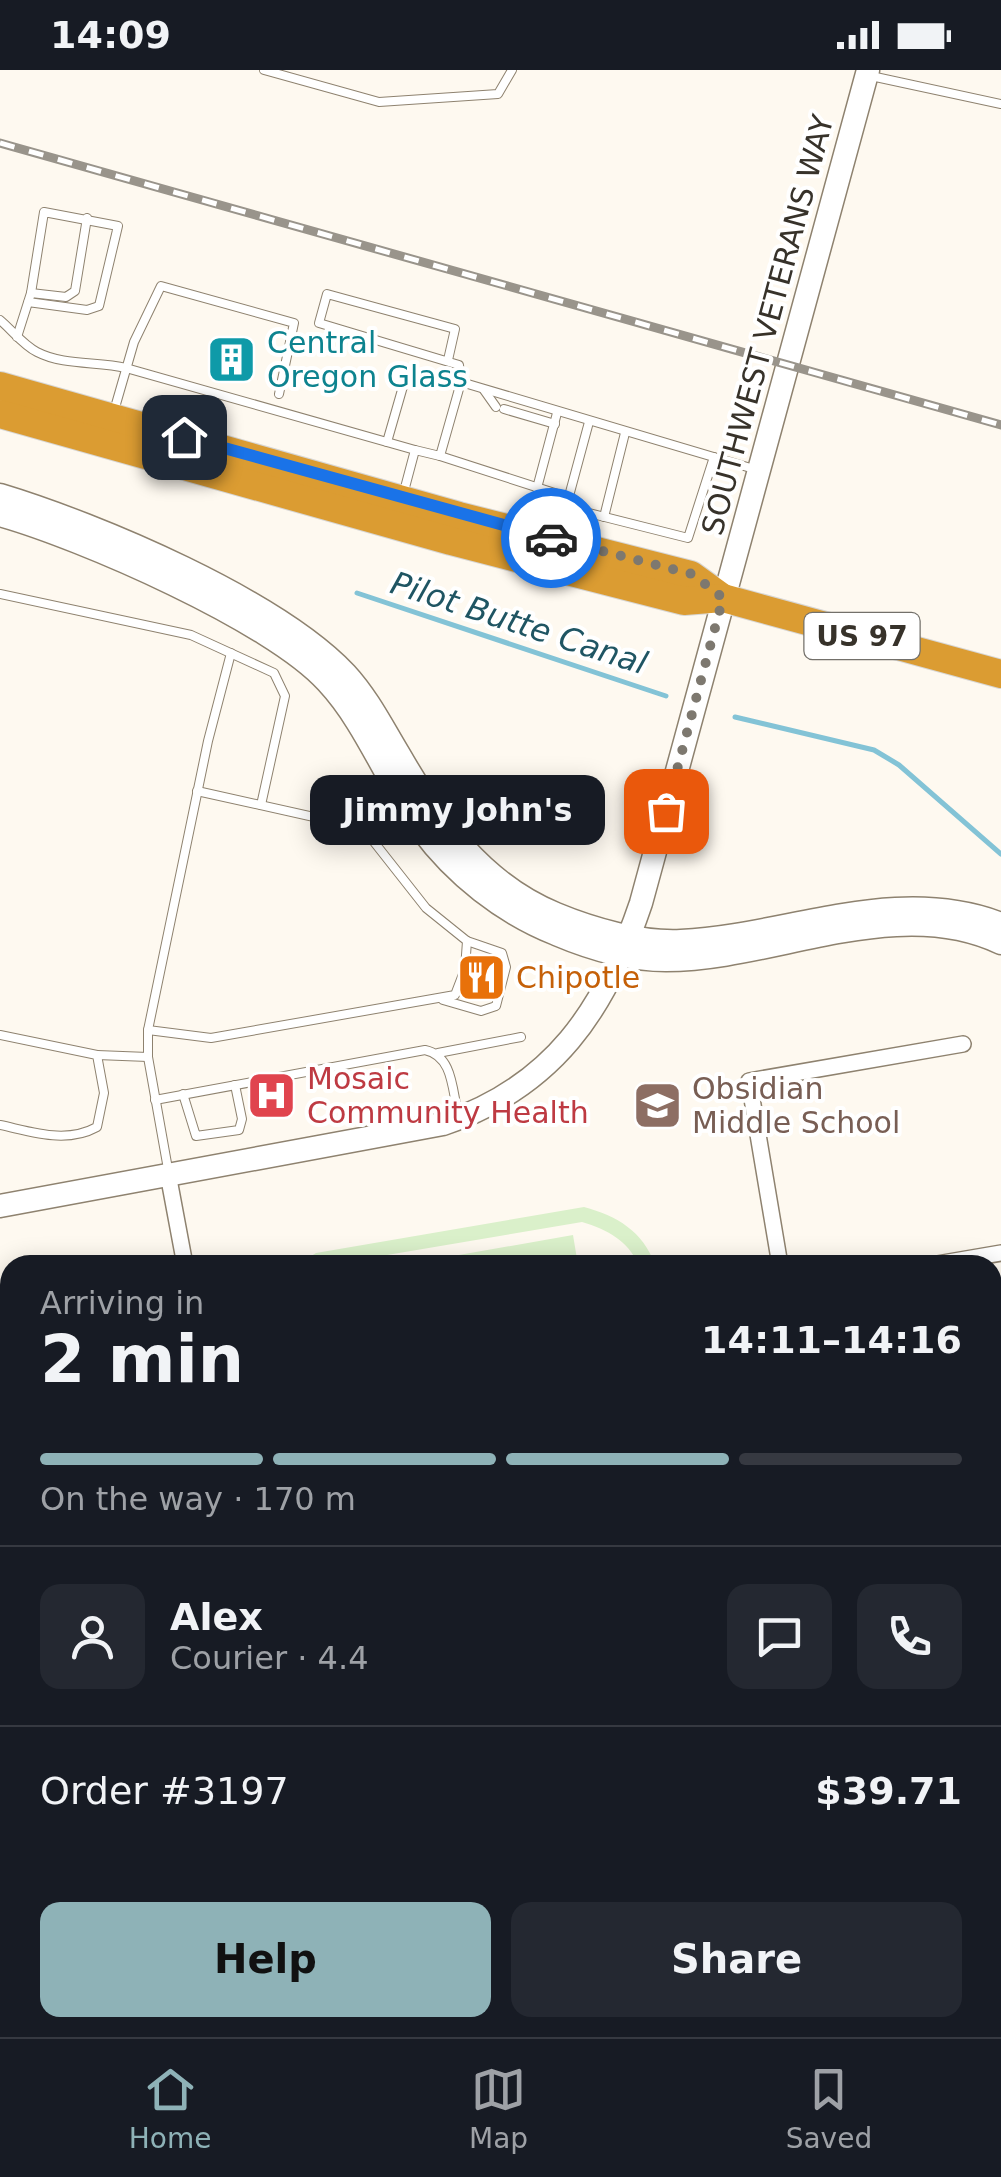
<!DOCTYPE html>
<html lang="en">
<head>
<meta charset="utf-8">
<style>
	body { margin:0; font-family:"DejaVu Sans",sans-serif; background:#242831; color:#f1f3f6; height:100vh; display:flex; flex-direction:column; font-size:38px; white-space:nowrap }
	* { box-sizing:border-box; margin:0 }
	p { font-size:32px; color:#9ea1a6 }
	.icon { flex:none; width:55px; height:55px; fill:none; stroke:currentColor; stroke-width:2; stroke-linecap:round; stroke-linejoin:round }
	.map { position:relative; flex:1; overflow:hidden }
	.drawer { position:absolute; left:0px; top:1185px; width:1002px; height:782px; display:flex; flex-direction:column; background:#171b24; border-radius:30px 30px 0 0; box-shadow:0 5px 25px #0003 }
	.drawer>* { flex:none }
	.pin { position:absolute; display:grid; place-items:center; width:85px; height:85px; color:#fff; margin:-42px; border-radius:20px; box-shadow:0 5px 15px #0006 }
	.courier { position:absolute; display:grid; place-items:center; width:100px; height:100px; margin:-50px; border:8px solid #1a73e8; border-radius:50%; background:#fff; color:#222; box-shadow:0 2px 12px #0007 }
	.bubble { position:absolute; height:70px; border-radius:20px; background:#171b24; box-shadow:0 5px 25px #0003; font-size:32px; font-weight:700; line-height:70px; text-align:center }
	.headline em { font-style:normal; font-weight:700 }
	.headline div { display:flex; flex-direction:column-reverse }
	.headline { display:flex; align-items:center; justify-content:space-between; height:170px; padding:0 40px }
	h1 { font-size:65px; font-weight:700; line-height:75px }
	.bar { display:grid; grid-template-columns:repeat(4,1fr); gap:15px 10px; align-content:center; height:120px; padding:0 40px }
	.bar i { height:12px; border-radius:8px; background:#363941 }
	.bar .current { background:#8eb2b7 }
	.bar p { grid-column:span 4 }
	.line { display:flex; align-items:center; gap:25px; padding:0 40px; border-top:2px solid #363941 }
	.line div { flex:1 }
	.round { display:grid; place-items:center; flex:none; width:105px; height:105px; border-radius:20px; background:#242831 }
	.button { display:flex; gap:20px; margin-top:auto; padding:20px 40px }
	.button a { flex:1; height:115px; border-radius:20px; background:#8eb2b7; color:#111; font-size:40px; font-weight:700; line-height:115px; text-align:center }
	.button a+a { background:#242831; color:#f1f3f6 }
	.status { display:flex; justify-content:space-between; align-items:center; height:70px; padding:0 50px; background:#171b24; direction:ltr }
	.status svg { height:28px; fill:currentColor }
	.menu { display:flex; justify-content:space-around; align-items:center; height:140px; border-top:2px solid #363941; background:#171b24; font-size:28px; color:#9ea1a6 }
	.menu a { display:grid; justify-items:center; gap:5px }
	.menu .current { color:#8eb2b7 }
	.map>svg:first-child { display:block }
</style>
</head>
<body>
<div class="status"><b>14:09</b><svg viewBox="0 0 49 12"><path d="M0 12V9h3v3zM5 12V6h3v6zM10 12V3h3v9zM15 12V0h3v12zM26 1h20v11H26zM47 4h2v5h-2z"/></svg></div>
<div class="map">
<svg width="1001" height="1967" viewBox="0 0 1001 1967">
	<rect width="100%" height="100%" fill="#fef9f0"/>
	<!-- green -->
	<g fill="#daf0ca">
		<path d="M584 1137C617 1146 643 1161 655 1195H639C627 1170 608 1160 582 1152L328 1195H297L316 1183Z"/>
		<polygon points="573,1165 578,1195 402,1195"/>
	</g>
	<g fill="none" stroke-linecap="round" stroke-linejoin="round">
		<!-- stream -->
		<g stroke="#83c3d6" stroke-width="5">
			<polyline points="357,523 666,626"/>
			<polyline points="735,647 874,680 899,695 1001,784"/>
		</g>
		<defs>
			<g id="lane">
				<polyline points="264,0 379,32 498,24 512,0"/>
				<polyline points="871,6 1001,34"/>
				<polyline points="31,223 66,227 75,221 87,148"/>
				<path d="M0 250C12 260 23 275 37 282 64 296 98 291 126 298L415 380"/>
				<polyline points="17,267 31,223 44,142 118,156 99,236 87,240 28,232"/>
				<polyline points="448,290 455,259 327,224 319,253 459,295 461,312"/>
				<polyline points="484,320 496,337"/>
				<polyline points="504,339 555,354"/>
				<polyline points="114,341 134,272 161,216 294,253 279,324"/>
				<polyline points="387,372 406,306"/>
				<polyline points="440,386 567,427"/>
				<polyline points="537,418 557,343"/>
				<polyline points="403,425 415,380 440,386 461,312 754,399"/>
				<polyline points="565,437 688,468 714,387"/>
				<polyline points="604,447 625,363"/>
				<polyline points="559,463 589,352"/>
				<polyline points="0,524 191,565 274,603 285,626 261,735"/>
				<polyline points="443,930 481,941 496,936 506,897 502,883 467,871"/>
				<polyline points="148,960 211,968 455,925 465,899 467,871 426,838 363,758 197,721"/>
				<path d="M0 965 97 985 104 1023 97 1057C66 1074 33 1062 0 1055"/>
				<polyline points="438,983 521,967"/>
				<polyline points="97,985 148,987"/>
				<polyline points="183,1024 196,1066 239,1060 242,1049 235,1015"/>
				<path d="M155 1030 425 980C453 986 452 1019 458 1044"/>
				<polyline points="168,1099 148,987 148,960 208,671 231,583"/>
				<polyline points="0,1253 10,1251"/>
				<polyline points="1001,1425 1001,1448"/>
				<polyline points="0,1678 10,1676"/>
				<polyline points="0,1879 10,1877"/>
			</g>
			<g id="street">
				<polyline points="168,1104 185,1195"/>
				<polyline points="780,1195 749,1011 963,974"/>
				<polyline points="931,1195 1001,1183"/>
				<polyline points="0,1365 10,1363"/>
				<polyline points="0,1558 10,1607"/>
				<polyline points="0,1782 10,1780"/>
				<polyline points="992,1799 1001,1797"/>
				<polyline points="340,1958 343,1967"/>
				<polyline points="84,1967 134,1958"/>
			</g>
			<g id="secondary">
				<path d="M0 425C99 455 276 530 346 604 368 628 383 658 400 686 438 752 483 814 556 844 592 859 641 873 681 871 787 866 896 813 1001 854"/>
				<path d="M0 445C82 468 272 551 327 612 367 655 386 712 421 759 455 805 503 843 556 864 589 878 630 890 666 890 774 890 896 823 1001 873"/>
				<path d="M0 1136 443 1054C553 1017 605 940 641 833L868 0"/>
			</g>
			<g id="highway">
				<polyline points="0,316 459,446 691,505 723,528"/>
				<polyline points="0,344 451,471 684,531 723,528 1001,604"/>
			</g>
		</defs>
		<!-- lane casing -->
		<use href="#lane" stroke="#8e826f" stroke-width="10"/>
		<!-- street casing -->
		<use href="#street" stroke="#8e826f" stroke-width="18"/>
		<!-- secondary casing -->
		<use href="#secondary" stroke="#8e826f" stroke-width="25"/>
		<!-- highway casing -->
		<use href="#highway" stroke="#d7d6d4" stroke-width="30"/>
		<!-- lane -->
		<use href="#lane" stroke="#fff" stroke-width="8"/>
		<!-- street -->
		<use href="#street" stroke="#fff" stroke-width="15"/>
		<!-- secondary -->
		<use href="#secondary" stroke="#fff" stroke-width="22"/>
		<!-- highway -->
		<use href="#highway" stroke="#db9c32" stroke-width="28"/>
		<defs>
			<polyline id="rail" points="0,73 1001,355"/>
		</defs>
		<!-- rail casing -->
		<use href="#rail" stroke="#99948b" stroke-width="9"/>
		<!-- rail -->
		<use href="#rail" stroke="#fff" stroke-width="5" stroke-dasharray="15" stroke-linecap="butt"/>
	</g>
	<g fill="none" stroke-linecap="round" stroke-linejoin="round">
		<!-- done -->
		<polyline stroke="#7d786f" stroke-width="10" stroke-dasharray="0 18" points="551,468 692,504 723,528 666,741"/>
		<!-- route -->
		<polyline stroke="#1a73e8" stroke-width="12" points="184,367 551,468"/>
	</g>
	<!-- icons -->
	<defs>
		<symbol id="building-square" viewBox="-11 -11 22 22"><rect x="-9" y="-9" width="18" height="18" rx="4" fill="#0f9aa8" stroke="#fff"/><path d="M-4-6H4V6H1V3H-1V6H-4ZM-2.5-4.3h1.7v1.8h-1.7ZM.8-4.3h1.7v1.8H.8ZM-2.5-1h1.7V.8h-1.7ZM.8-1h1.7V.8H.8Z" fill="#fff"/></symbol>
		<symbol id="restaurant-square" viewBox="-11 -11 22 22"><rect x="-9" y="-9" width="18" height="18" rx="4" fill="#e8710a" stroke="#fff"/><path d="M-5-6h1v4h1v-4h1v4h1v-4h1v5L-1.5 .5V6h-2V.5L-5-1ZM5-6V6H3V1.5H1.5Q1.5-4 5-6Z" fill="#fff"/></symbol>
		<symbol id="hospital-square" viewBox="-11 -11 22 22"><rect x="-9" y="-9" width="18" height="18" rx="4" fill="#e0444e" stroke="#fff"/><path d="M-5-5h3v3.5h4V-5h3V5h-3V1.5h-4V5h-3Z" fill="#fff"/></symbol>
		<symbol id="school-square" viewBox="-11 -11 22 22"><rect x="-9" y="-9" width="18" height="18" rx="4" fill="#8d6e63" stroke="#fff"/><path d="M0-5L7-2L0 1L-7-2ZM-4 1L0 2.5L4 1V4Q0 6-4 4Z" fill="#fff"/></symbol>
	</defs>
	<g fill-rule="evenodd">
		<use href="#building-square" x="204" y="262" width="55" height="55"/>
		<use href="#restaurant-square" x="454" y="880" width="55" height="55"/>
		<use href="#hospital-square" x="244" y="998" width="55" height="55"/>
		<use href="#school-square" x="630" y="1008" width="55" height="55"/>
	</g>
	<g text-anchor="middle" stroke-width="8" stroke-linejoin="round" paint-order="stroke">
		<!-- shield labels -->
		<rect fill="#fff" stroke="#73706a" stroke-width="2.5" x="804.5" y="543" width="115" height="46" rx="8"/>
		<g font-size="28" font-weight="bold" fill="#37322a">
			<text x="862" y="576">US 97</text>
		</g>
		<!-- street labels -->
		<g font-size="30" fill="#37322a" stroke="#fff">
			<text transform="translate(768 255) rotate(-75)" y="10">SOUTHWEST VETERANS WAY</text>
		</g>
		<!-- culture labels -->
		<g font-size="30" fill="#0d838f" stroke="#fff" text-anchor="start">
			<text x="267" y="283">Central<tspan x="267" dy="34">Oregon Glass</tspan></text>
		</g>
		<!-- food labels -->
		<g font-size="30" fill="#c56008" stroke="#fff" text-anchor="start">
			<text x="516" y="918">Chipotle</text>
		</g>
		<!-- health labels -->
		<g font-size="30" fill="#be3a42" stroke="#fff" text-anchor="start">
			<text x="307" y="1019">Mosaic<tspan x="307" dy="34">Community Health</tspan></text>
		</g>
		<!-- education labels -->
		<g font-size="30" fill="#785e54" stroke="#fff" text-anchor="start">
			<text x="692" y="1029">Obsidian<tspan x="692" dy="34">Middle School</tspan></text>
		</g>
		<!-- water labels -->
		<g font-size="32" font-style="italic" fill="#1f5563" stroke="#fff">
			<text transform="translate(519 553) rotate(18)" y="11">Pilot Butte Canal</text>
		</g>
	</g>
</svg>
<div class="pin" style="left:666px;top:741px;background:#ea580c"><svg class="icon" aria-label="bag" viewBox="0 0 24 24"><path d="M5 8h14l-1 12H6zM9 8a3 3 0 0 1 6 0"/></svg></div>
<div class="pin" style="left:184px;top:367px;background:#1f2937"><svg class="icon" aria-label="home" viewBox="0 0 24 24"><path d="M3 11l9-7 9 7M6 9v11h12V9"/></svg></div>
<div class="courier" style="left:551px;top:468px"><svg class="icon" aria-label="car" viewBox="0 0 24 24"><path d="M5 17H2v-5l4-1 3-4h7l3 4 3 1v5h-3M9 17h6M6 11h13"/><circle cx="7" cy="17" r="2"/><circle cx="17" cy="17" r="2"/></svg></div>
<div class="bubble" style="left:310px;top:705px;width:295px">Jimmy John's</div>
<section class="drawer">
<div class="headline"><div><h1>2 min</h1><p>Arriving in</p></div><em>14:11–14:16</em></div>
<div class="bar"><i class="current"></i><i class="current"></i><i class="current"></i><i></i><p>On the way · 170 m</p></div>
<div class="line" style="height:180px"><a class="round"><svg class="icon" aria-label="person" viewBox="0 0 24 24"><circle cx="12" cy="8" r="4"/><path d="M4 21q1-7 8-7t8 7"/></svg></a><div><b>Alex</b><p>Courier · 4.4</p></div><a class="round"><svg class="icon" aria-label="chat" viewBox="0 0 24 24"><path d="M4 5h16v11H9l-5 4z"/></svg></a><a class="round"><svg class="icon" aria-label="phone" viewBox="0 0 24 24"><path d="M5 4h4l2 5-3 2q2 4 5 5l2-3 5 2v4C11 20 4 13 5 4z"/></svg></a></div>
<div class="line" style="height:130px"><div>Order #3197</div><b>$39.71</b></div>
<div class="button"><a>Help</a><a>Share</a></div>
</section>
</div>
<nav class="menu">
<a class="current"><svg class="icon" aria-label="home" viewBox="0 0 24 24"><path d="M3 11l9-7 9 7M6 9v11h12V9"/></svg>Home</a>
<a><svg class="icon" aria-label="map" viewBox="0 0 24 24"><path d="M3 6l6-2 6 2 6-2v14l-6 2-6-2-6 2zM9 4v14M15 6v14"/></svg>Map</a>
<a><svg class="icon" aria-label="saved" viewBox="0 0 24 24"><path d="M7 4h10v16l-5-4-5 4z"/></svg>Saved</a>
</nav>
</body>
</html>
